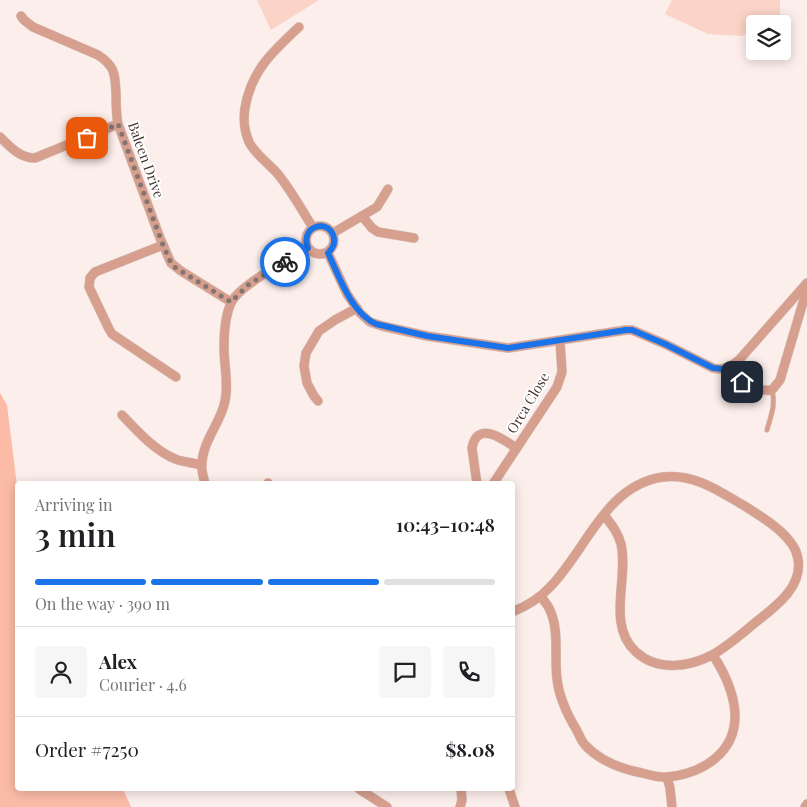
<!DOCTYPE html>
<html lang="en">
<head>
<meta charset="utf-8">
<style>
	body { margin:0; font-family:"Playfair Display",serif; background:#f6f6f6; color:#202124; height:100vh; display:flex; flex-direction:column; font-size:19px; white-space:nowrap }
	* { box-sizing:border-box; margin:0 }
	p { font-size:16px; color:#757577 }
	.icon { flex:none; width:28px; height:28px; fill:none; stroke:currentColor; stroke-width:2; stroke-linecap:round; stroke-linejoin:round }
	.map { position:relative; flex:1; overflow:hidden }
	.sheet { position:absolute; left:15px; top:481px; width:500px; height:310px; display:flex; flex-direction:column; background:#fff; border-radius:5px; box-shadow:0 2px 12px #0003 }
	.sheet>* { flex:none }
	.tools { position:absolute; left:746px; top:15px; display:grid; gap:10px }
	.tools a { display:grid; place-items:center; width:45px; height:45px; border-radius:5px; background:#fff; box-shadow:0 2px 12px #0003; font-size:25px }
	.pin { position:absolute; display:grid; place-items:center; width:42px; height:42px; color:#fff; margin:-21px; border-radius:10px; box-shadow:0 2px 8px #0006 }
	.courier { position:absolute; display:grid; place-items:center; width:50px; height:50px; margin:-25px; border:4px solid #1a73e8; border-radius:50%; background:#fff; color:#222; box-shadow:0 1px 6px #0007 }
	.head em { font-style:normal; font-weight:600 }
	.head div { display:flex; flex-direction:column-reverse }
	.head { display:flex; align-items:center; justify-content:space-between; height:85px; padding:0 20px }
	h1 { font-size:32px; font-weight:600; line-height:38px }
	.bar { display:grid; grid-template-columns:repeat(4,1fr); gap:8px 5px; align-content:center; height:60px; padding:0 20px }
	.bar i { height:6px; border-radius:4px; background:#e0e0e0 }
	.bar .active { background:#1a73e8 }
	.bar p { grid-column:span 4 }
	.line { display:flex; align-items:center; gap:12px; padding:0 20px; border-top:1px solid #e0e0e0 }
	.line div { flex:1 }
	.round { display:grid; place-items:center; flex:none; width:52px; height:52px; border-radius:5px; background:#f6f6f6 }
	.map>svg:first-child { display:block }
</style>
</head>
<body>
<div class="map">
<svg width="807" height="807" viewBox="0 0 807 807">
	<rect width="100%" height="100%" fill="#fceeea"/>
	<!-- green -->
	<g fill="#fbd3c7">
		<polygon points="257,0 319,0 271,30"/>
		<polygon points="672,0 780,0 780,18 769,24 755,24 755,30 742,36 708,34 665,14"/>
	</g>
	<!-- water -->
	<polygon fill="#fbbba7" points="0,393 7,405 18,494 18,789 123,789 131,807 0,807"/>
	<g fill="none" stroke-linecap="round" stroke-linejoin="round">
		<defs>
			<path id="service" d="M767 430C771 415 776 405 772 390"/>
			<g id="minor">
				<path d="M21 16 24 20 33 27 98 55C115 66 115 74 116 93 116 103 116 114 118 124L160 238 171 263 181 271 231 302"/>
				<path d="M299 27C273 51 251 71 245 108 243 121 244 130 249 142 255 154 268 163 277 173 291 190 302 210 313 228"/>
				<path d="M0 137C10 147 20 158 35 158L118 124"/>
				<polyline points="362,216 372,228 378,232 414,238"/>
				<circle cx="320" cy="240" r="14"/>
				<polyline points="333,233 377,207 388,189"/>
				<polyline points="163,245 95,272 90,278 89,287 109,329 112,334 176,377"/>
				<path d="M328 253 347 294 360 313 370 322 382 326 427 336 508 348 626 330H632L665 344 713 368C723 371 731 367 739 360L807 283"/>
				<path d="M725 369C738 381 754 392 772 390L780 380 807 289"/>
				<polyline points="318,401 314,396 307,383 304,366 306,353 319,331 335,320 357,308"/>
				<path d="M122 415C137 431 157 453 178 460 185 462 194 463 201 465"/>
				<polyline points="268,483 268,484"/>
				<path d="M205 484C204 478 201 471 202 465 202 441 221 423 225 401 229 383 224 366 224 348 224 333 225 316 231 303 239 285 290 259 308 248"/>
				<path d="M477 484 472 448C477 420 503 439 516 448"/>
				<polyline points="493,484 557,387 562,372 560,341"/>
				<path d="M541 596C543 600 547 604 549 608 560 630 554 656 557 679 559 697 567 714 576 729 579 734 581 741 585 745 600 761 621 769 642 773 650 775 660 778 668 777 703 773 736 753 735 714 734 692 724 672 713 655"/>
				<path d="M512 612C527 606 540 598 550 587 586 551 605 485 663 477 693 473 719 491 743 505 762 517 795 536 798 559 803 587 775 607 756 622 743 633 729 645 714 654 690 667 658 672 636 652 606 625 629 578 621 544 618 532 611 524 604 515"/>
				<polyline points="667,777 670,788 672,807"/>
				<polyline points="359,789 387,807"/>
				<polyline points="509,789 515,807"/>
				<polyline points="460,807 462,800 461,789"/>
				<polyline points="805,807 807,804"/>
			</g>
		</defs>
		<!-- service casing -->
		<use href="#service" stroke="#daccc8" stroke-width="5.5"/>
		<!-- minor casing -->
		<use href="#minor" stroke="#daccc8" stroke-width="10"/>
		<!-- service -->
		<use href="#service" stroke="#d79f8e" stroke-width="4.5"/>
		<!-- minor -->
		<use href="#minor" stroke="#d79f8e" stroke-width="9"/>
	</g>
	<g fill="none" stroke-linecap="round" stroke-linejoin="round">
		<!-- done -->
		<polyline stroke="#827470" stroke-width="5" stroke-dasharray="0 9" points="87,138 118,124 163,245 171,263 176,268 231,302 248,285 285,262"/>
		<!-- route -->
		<path stroke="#1a73e8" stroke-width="6" d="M285 262 308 248C299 224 332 218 334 239 335 245 332 249 328 253 339 276 351 313 376 324L427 336 508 348 626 330H632L665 344 713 368 724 369 742 382"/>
	</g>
	<g text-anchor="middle" stroke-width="4" stroke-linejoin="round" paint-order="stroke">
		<!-- street labels -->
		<g font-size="14" fill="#40332f" stroke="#fff">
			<text transform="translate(146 160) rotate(70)" y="5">Baleen Drive</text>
			<text transform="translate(528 403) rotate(-59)" y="5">Orca Close</text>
		</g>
	</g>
</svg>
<div class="tools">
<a><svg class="icon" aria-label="layers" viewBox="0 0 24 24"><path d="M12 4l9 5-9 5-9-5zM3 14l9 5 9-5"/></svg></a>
</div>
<div class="pin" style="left:87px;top:138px;background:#ea580c"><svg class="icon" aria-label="bag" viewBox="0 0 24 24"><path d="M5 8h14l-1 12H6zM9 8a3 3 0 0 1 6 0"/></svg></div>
<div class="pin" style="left:742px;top:382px;background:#1f2937"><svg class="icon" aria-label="home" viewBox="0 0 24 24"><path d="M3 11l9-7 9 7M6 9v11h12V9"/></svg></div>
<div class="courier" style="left:285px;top:262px"><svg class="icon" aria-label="bike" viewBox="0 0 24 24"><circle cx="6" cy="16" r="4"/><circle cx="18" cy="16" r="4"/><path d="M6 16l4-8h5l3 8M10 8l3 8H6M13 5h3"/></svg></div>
<section class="sheet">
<div class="head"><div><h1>3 min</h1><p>Arriving in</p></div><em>10:43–10:48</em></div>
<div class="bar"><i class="active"></i><i class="active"></i><i class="active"></i><i></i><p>On the way · 390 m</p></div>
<div class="line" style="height:90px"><a class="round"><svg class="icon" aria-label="person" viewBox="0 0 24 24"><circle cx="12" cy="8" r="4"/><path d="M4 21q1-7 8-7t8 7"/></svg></a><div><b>Alex</b><p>Courier · 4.6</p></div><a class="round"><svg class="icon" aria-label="chat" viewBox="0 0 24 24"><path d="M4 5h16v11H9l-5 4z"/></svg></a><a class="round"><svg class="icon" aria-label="phone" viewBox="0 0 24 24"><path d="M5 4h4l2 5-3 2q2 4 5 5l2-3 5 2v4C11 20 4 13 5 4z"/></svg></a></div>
<div class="line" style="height:65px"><div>Order #7250</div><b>$8.08</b></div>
</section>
</div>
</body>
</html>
